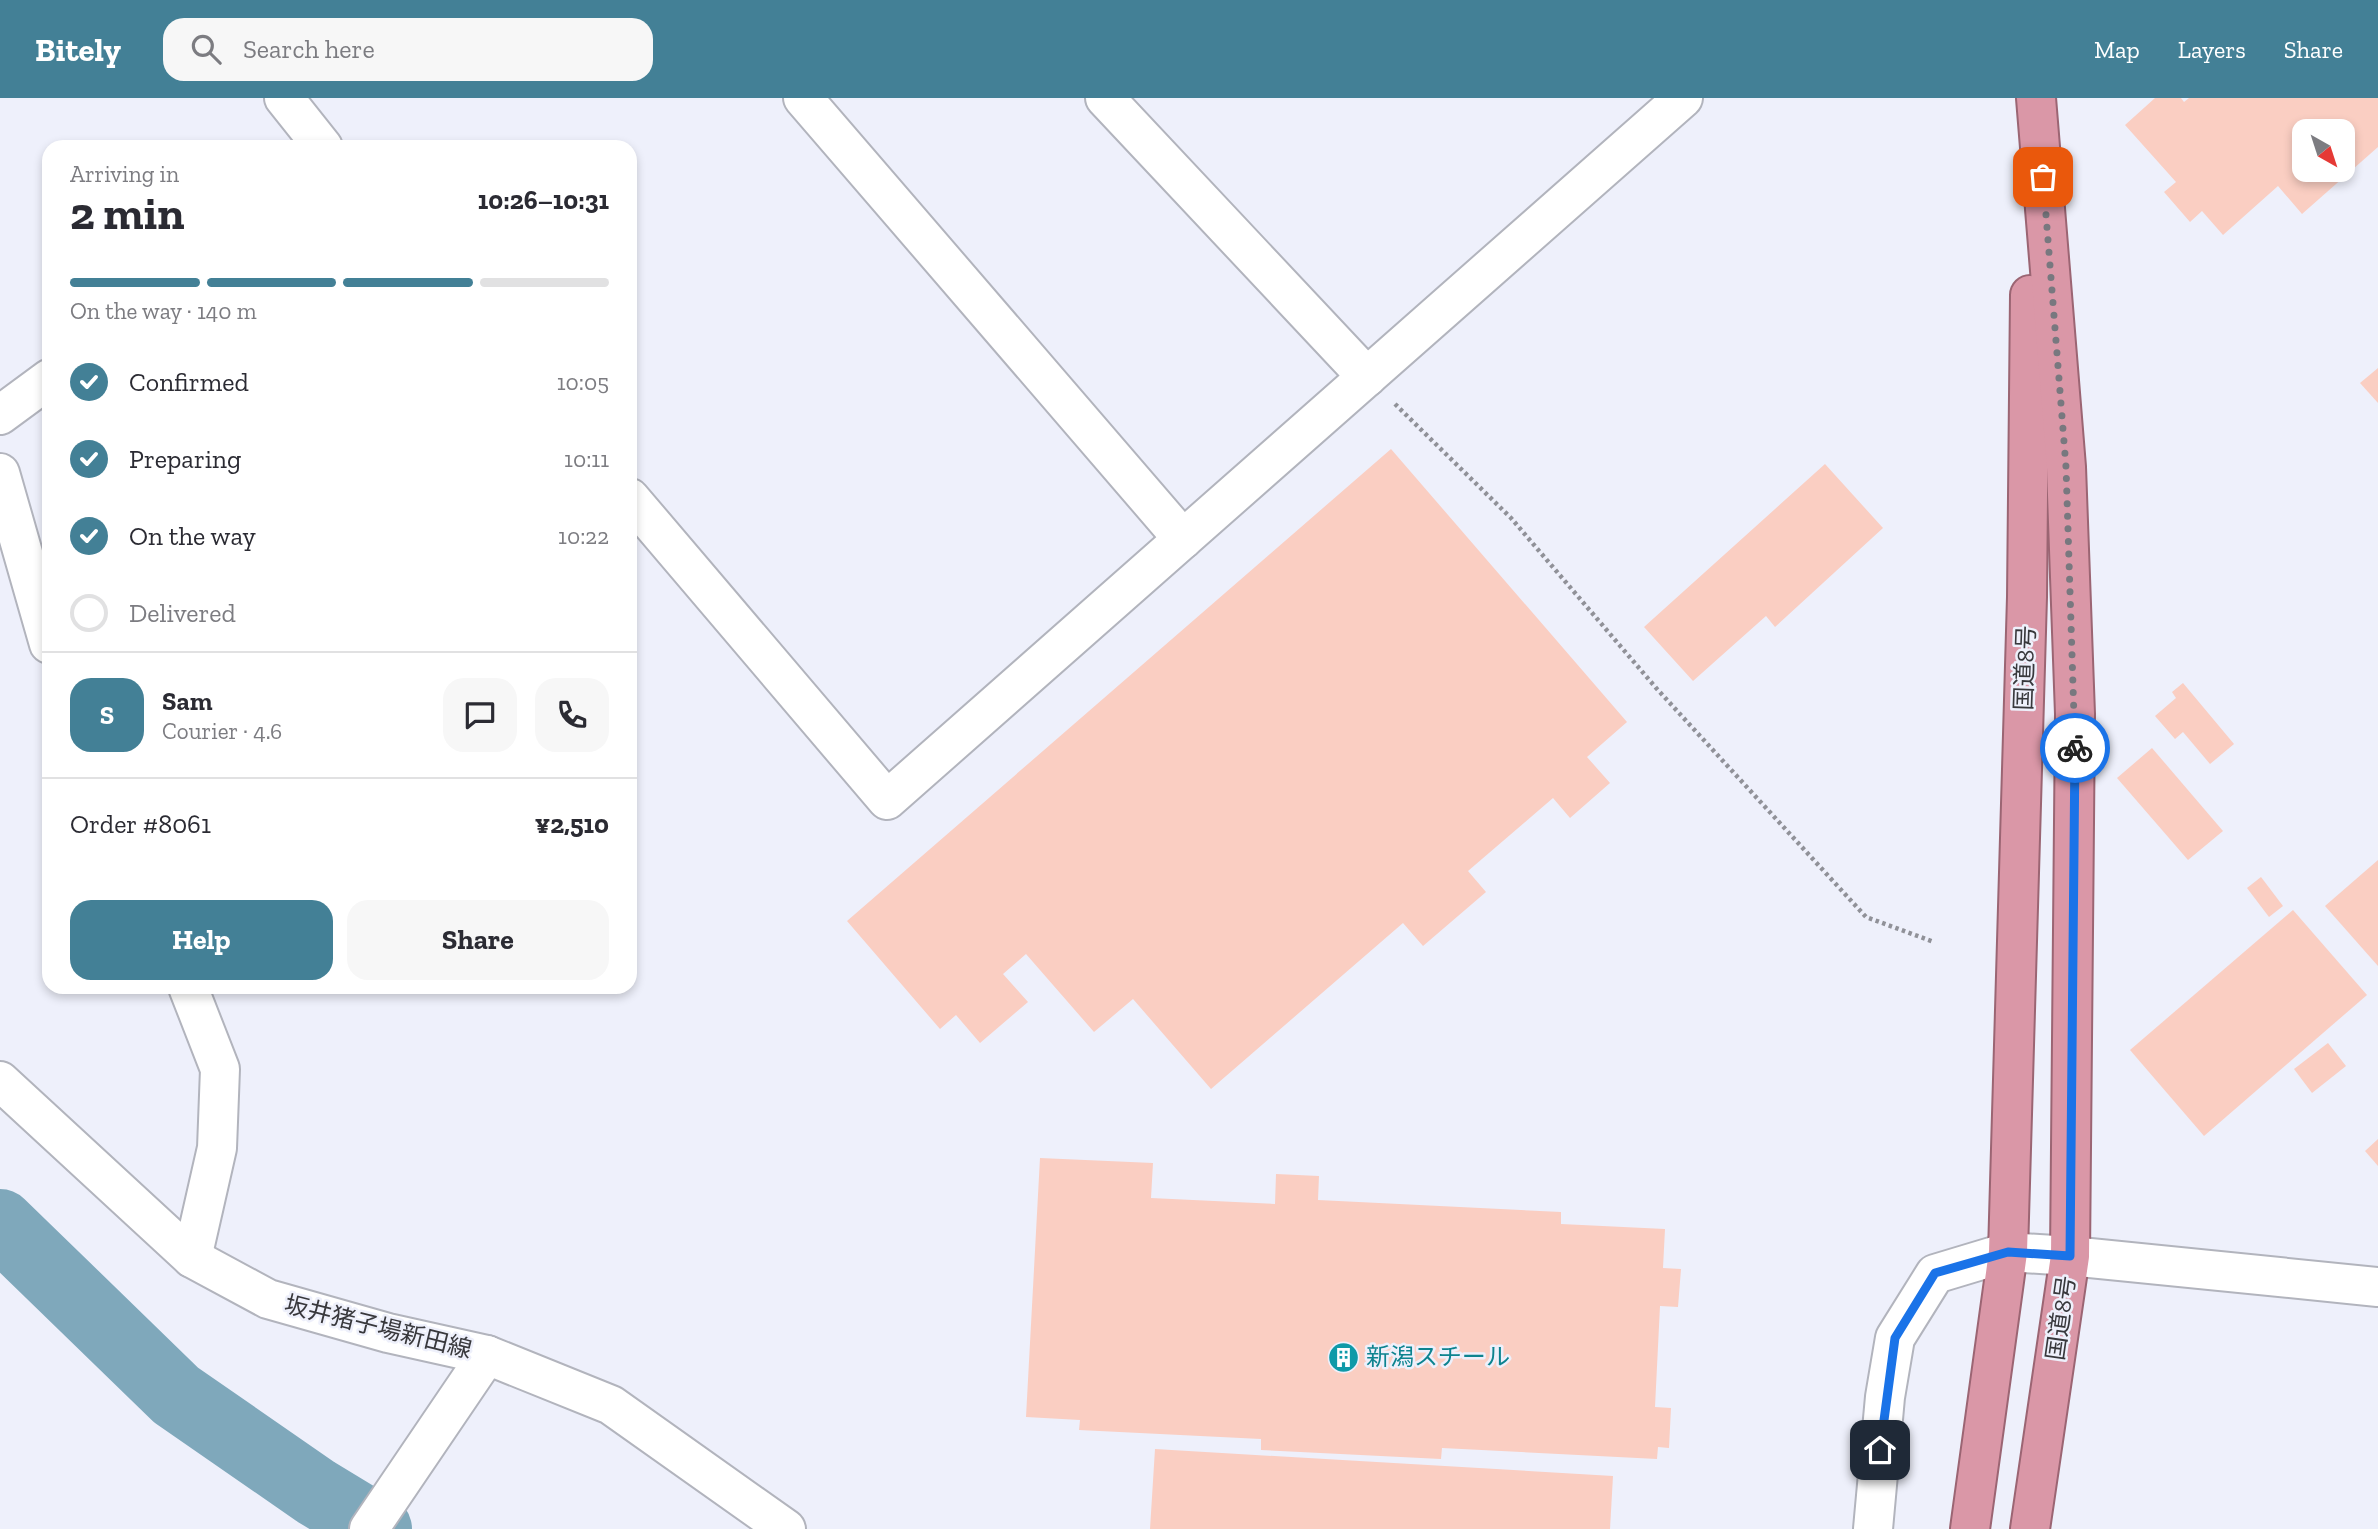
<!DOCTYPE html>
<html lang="en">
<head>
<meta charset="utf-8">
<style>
	body { margin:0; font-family:"Zilla Slab","Noto Sans JP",serif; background:#f7f7f7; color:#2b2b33; height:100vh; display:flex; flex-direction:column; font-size:26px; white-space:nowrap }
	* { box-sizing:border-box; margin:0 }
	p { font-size:23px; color:#7c7c81 }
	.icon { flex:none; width:38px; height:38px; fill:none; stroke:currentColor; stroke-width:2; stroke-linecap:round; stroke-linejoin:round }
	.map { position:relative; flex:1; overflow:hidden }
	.sheet { position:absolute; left:42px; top:42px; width:595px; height:854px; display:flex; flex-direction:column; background:#fff; border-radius:21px; box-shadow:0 4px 10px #0003 }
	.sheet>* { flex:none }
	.needle { width:46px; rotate:141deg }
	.tools { position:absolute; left:2292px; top:21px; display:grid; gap:14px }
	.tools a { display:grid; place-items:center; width:63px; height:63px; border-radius:14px; background:#fff; box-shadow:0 4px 10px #0003; font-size:35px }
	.pin { position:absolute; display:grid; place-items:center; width:60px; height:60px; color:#fff; margin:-30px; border-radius:14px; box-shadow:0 4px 10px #0006 }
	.courier { position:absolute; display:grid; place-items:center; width:70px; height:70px; margin:-35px; border:5px solid #1a73e8; border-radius:50%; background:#fff; color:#222; box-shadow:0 2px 9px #0007 }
	.overview em { font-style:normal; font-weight:700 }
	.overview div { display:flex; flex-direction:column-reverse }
	.overview { display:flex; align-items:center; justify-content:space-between; height:119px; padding:0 28px }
	h1 { font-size:46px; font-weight:700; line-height:52px }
	.bar { display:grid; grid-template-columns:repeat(4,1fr); gap:10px 7px; align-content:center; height:84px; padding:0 28px }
	.bar i { height:9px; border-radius:5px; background:#e1e1e2 }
	.bar .selected { background:#438096 }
	.bar p { grid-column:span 4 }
	.line { display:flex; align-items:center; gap:18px; padding:0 28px; border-top:2px solid #e1e1e2 }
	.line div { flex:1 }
	.round { display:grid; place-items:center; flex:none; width:74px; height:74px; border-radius:21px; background:#f7f7f7 }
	ol { padding:0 28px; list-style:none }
	li { display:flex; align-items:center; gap:21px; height:77px }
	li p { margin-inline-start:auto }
	li .icon { padding:7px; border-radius:50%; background:#438096; color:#fff; stroke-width:4 }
	li:last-child { color:#7c7c81 }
	li i { width:38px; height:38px; border:4px solid #e1e1e2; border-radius:50% }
	.action { display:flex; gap:14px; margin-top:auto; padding:14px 28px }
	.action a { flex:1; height:80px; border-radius:21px; background:#438096; color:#fff; font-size:28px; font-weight:700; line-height:80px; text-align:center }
	.action a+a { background:#f7f7f7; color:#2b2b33 }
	header { display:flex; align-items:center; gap:42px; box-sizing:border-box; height:98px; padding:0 35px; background:#438096; color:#fff }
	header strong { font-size:33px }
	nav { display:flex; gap:38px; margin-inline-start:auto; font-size:24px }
	.search { width:490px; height:63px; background:#f7f7f7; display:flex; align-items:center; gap:18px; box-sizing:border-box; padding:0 24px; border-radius:21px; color:#7c7c81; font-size:26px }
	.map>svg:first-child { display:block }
</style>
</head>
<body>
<header>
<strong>Bitely</strong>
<div class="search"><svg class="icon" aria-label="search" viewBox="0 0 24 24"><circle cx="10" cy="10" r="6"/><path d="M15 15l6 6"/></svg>Search here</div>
<nav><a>Map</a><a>Layers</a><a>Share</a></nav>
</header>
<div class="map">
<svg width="2378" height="1431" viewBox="0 0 2378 1431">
	<rect width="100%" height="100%" fill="#eef0fb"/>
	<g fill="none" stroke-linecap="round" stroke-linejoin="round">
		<!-- river -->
		<polyline stroke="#7fa8bb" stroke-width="70" points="0,1126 176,1297 316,1394 377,1431"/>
	</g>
	<!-- building -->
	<g fill="#facec2" fill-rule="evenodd">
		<path d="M2155 0H2181L2184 4 2189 0H2378V49L2302 116 2278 88 2223 137 2202 113 2190 124 2164 94 2176 84 2125 27ZM2305 33H2343V72H2305Z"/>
		<polygon points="2378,270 2378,305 2360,285"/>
		<polygon points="1391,351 1627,624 1587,659 1610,685 1570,720 1553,700 1468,773 1486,794 1423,848 1403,825 1211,991 1133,901 1094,934 1026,856 1003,876 1028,904 980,945 956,917 940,931 847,823"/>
		<polygon points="1825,366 1883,430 1775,529 1766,518 1693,583 1644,529"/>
		<polygon points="2183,585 2234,646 2210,666 2183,634 2175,641 2155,618 2176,600 2172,594"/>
		<polygon points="2152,650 2223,733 2188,762 2117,680"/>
		<polygon points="2378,762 2378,868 2325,808"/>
		<polygon points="2261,779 2283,808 2269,819 2247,790"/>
		<polygon points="2293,812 2367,897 2204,1038 2130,952"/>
		<polygon points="2328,945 2346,968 2312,995 2294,971"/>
		<polygon points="2378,1041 2378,1068 2365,1053"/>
		<polygon points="1040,1060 1153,1065 1151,1100 1275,1106 1276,1076 1319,1078 1318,1102 1561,1114 1561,1126 1665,1131 1663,1170 1681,1171 1678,1209 1660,1208 1655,1309 1671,1310 1669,1350 1658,1349 1657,1361 1442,1350 1441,1361 1261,1352 1261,1341 1079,1332 1080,1322 1026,1319"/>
		<polygon points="1155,1351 1613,1378 1610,1431 1150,1431"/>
	</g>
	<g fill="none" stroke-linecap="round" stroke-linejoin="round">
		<defs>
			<g id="minor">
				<polyline points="284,0 323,49"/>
				<polyline points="803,0 1183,441"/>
				<polyline points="1105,0 1367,279"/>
				<polyline points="0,317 49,281"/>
				<polyline points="0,375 49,546"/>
				<polyline points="630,400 887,702 1683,0"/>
				<polyline points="188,889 220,971 217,1050 192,1160"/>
				<polyline points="2070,1158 2378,1189"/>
				<polyline points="369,1431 487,1257"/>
			</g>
			<polyline id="tertiary" points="2008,1154 2070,1158"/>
			<g id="secondary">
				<polyline points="0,983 192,1160 268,1201 388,1235 487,1257 611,1307 786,1431"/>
				<polyline points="1873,1431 1885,1299 1895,1240 1935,1176 2008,1154"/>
			</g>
			<g id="trunk">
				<polyline points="1970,1431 2008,1154 2027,499 2030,197"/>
				<polyline points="2030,1431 2070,1158 2075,616 2066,369 2036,0"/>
			</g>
		</defs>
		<!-- minor casing -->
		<use href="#minor" stroke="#b2b4bd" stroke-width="42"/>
		<!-- tertiary casing -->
		<use href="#tertiary" stroke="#b2b4bd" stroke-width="42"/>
		<!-- secondary casing -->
		<use href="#secondary" stroke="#b2b4bd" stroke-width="42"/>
		<!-- trunk casing -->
		<use href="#trunk" stroke="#9b6573" stroke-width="42"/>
		<!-- path -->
		<polyline stroke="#909198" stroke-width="4.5" stroke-dasharray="3.5 3.5" stroke-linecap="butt" points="1395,306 1511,420 1657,591 1866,819 1934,844"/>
		<!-- minor -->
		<use href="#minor" stroke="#fff" stroke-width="38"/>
		<!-- tertiary -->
		<use href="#tertiary" stroke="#fff" stroke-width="38"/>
		<!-- secondary -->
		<use href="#secondary" stroke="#fff" stroke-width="38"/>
		<!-- trunk -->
		<use href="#trunk" stroke="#da97a7" stroke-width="38"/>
	</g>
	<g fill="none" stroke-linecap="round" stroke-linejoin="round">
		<!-- done -->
		<polyline stroke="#78787f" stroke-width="7" stroke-dasharray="0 12.6" points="2043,79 2066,369 2075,650"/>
		<!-- route -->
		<polyline stroke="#1a73e8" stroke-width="9" points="1880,1352 1895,1240 1935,1175 2008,1154 2070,1158 2075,650"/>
	</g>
	<!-- icons -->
	<defs>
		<symbol id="building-disc" viewBox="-11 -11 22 22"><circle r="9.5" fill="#0f9aa8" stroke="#eef0fb"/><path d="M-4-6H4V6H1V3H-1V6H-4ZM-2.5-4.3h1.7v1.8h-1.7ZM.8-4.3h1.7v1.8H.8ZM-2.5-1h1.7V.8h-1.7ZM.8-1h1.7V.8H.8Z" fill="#fff"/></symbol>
	</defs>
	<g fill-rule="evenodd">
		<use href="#building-disc" x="1326" y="1242" width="35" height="35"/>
	</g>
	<g text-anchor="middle" stroke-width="5" stroke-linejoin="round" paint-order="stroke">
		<!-- street labels -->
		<g font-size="24" fill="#38383c" stroke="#eef0fb">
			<text transform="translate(2025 570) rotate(-88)" y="8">国道8号</text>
			<text transform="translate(2061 1220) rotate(-82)" y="8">国道8号</text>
			<text transform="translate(378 1229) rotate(14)" y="8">坂井猪子場新田線</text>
		</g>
		<!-- culture labels -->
		<g font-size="24" fill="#0d838f" stroke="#eef0fb" text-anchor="start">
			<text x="1366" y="1267">新潟スチール</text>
		</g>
	</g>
</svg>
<div class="tools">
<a><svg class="needle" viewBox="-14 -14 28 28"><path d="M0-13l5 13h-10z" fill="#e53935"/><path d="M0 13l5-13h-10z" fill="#7c7c81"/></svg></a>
</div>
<div class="pin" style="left:2043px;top:79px;background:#ea580c"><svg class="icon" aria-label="bag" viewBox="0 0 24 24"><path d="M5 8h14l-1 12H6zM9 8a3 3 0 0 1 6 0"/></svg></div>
<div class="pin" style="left:1880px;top:1352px;background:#1f2937"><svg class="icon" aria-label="home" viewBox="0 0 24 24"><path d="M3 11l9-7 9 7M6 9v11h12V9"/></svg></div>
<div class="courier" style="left:2075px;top:650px"><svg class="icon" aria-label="bike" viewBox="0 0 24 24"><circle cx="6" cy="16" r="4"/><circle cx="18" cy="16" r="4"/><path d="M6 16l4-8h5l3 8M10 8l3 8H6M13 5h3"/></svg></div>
<section class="sheet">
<div class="overview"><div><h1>2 min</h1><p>Arriving in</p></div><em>10:26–10:31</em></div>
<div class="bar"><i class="selected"></i><i class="selected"></i><i class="selected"></i><i></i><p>On the way · 140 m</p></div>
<ol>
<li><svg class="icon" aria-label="check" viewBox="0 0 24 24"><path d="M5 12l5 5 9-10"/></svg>Confirmed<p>10:05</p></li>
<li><svg class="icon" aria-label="check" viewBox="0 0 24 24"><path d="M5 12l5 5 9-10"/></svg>Preparing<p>10:11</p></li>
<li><svg class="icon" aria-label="check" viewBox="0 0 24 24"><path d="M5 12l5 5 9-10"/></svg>On the way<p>10:22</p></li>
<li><i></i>Delivered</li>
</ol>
<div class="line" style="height:126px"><b class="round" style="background:#438096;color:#fff">S</b><div><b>Sam</b><p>Courier · 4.6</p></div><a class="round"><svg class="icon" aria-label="chat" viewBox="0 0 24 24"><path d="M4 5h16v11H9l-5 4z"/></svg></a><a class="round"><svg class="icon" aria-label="phone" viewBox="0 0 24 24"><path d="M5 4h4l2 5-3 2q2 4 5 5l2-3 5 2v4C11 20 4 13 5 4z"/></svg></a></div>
<div class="line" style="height:91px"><div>Order #8061</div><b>¥2,510</b></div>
<div class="action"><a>Help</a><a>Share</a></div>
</section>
</div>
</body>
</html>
